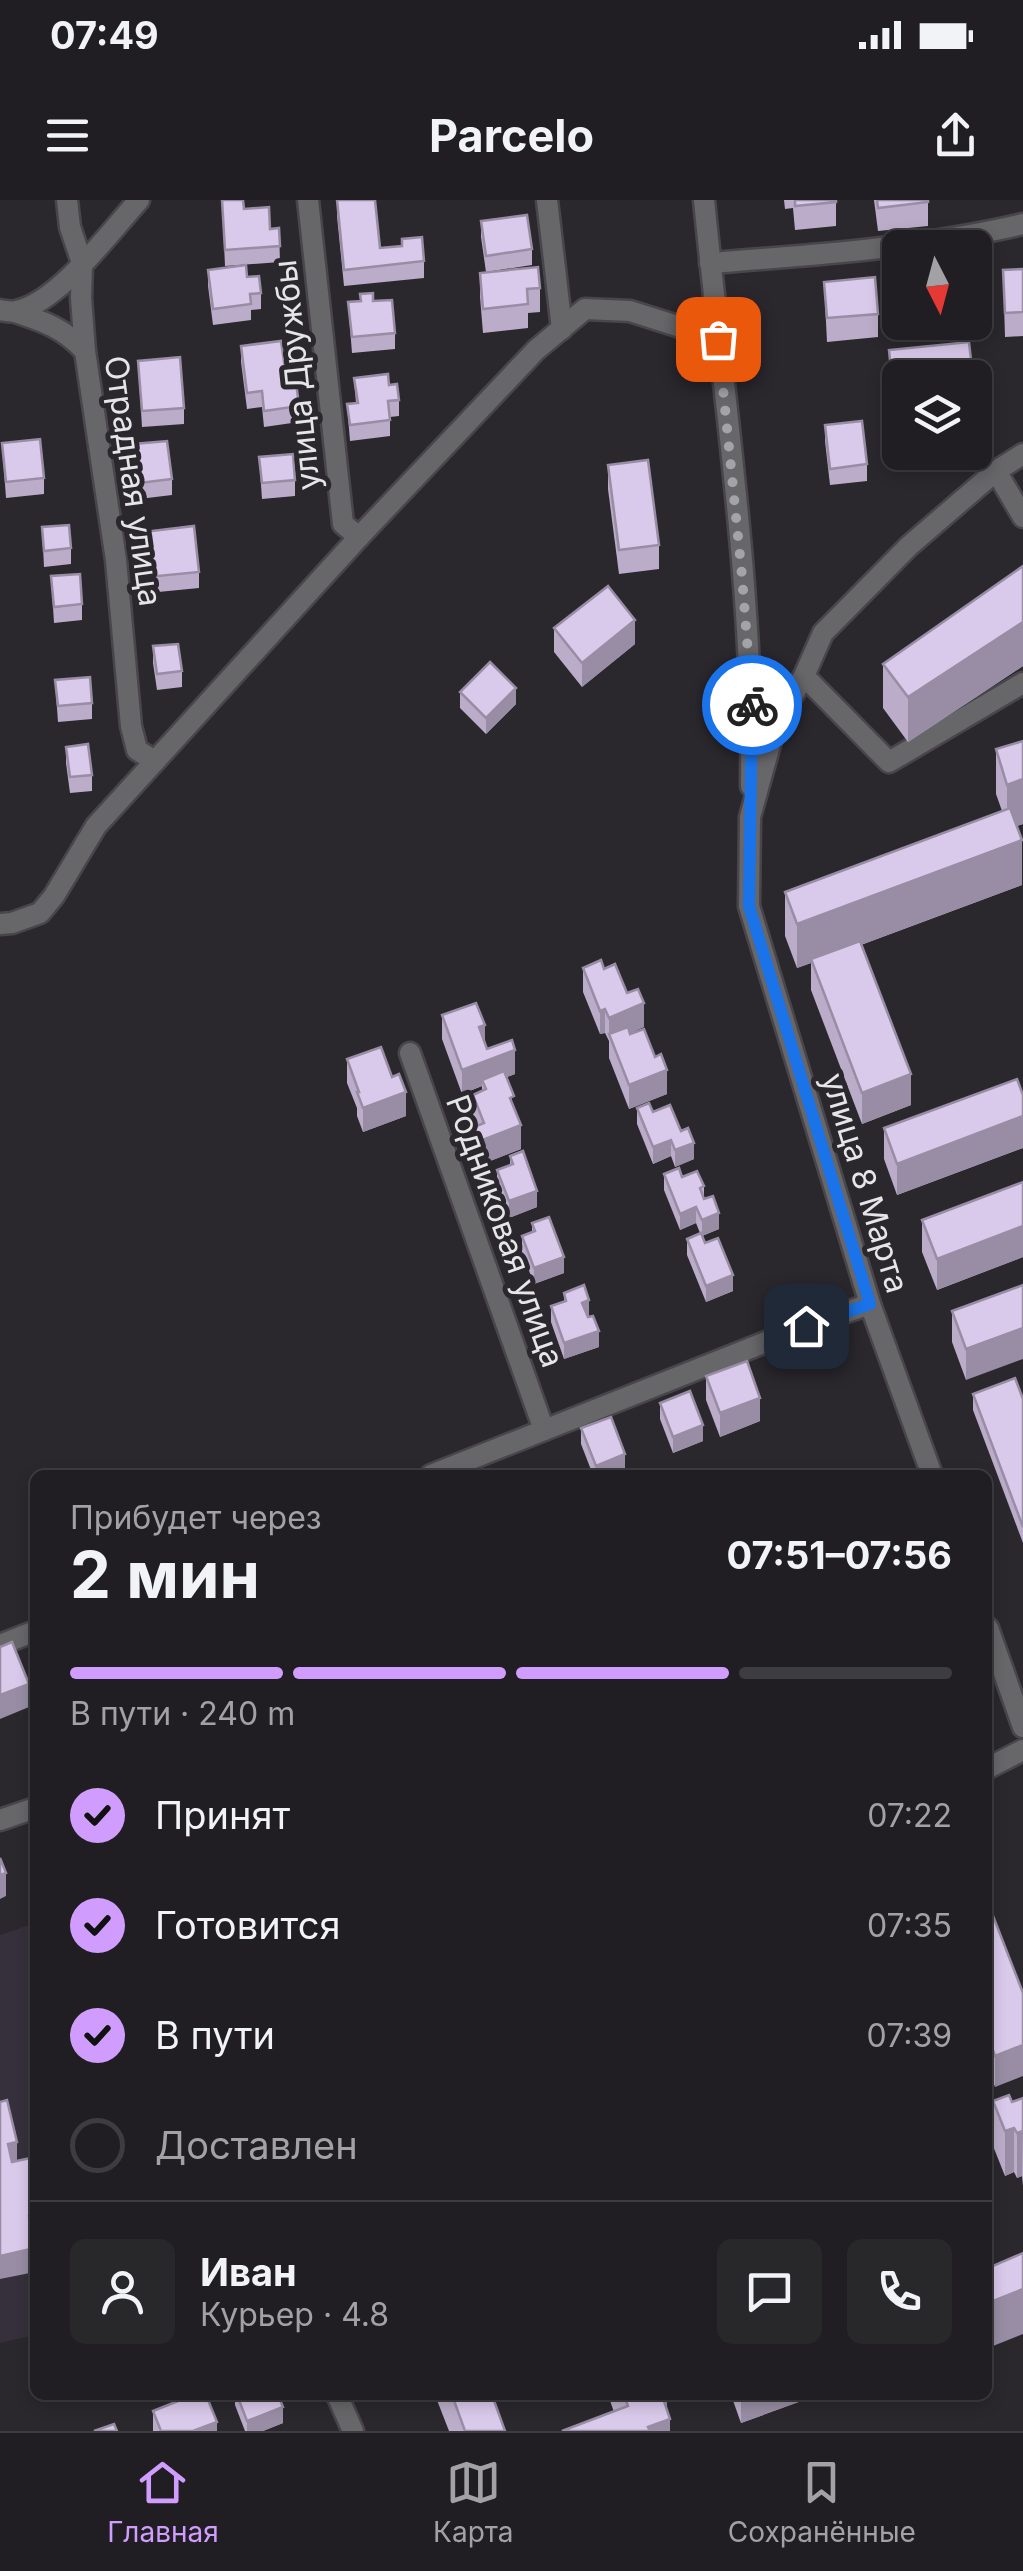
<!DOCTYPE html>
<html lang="ru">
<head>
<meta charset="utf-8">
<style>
	body { margin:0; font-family:Inter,sans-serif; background:#28272a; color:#f1f3f6; height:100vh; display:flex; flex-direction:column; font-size:38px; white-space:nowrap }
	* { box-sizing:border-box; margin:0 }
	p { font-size:32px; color:#a2a2a5 }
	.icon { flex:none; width:55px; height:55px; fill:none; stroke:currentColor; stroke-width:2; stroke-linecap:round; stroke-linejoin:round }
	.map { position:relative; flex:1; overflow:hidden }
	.drawer { position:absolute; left:30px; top:1270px; width:962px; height:930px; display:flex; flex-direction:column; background:#201e22; border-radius:15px; box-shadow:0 5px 15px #0003,0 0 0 2px #3d3c40 }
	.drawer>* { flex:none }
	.needle { width:65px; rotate:174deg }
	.controls { position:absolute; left:882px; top:30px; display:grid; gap:20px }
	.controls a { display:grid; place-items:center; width:110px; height:110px; border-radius:15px; background:#201e22; box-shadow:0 5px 15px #0003,0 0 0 2px #3d3c40; font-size:50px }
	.pin { position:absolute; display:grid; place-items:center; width:85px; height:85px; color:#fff; margin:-42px; border-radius:20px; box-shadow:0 5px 15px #0006 }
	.courier { position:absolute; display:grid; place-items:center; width:100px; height:100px; margin:-50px; border:8px solid #1a73e8; border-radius:50%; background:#fff; color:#222; box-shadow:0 2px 12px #0007 }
	.head em { font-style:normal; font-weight:700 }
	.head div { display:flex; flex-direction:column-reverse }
	.head { display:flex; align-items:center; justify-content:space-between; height:170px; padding:0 40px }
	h1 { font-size:65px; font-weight:700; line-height:75px }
	.bar { display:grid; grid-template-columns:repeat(4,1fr); gap:15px 10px; align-content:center; height:120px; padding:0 40px }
	.bar i { height:12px; border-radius:8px; background:#3d3c40 }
	.bar .current { background:#d09dff }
	.bar p { grid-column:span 4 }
	.line { display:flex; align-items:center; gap:25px; padding:0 40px; border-top:2px solid #3d3c40 }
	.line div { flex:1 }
	.round { display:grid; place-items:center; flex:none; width:105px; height:105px; border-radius:15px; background:#28272a }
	ol { padding:0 40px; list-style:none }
	li { display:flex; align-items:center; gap:30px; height:110px }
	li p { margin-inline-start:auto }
	li .icon { padding:10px; border-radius:50%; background:#d09dff; color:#111; stroke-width:4 }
	li:last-child { color:#a2a2a5 }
	li i { width:55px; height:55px; border:5px solid #3d3c40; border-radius:50% }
	.status { display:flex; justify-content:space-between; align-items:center; height:70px; padding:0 50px; background:#201e22; direction:ltr }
	.status svg { height:28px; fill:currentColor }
	header { display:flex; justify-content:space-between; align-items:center; height:130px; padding:0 40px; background:#201e22; font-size:45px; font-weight:700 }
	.tabs { display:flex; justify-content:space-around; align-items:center; height:140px; border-top:2px solid #3d3c40; background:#201e22; font-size:28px; color:#a2a2a5 }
	.tabs a { display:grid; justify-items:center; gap:5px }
	.tabs .current { color:#d09dff }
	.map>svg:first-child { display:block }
</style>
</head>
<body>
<div class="status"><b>07:49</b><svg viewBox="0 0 49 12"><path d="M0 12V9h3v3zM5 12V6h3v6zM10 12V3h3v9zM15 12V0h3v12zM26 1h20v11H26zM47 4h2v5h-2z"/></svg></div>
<header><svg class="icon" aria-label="menu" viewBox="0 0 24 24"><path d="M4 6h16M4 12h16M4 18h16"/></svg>Parcelo<svg class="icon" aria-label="share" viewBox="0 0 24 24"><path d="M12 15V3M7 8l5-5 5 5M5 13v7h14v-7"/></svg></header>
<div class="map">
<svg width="1023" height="2231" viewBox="0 0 1023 2231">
	<rect width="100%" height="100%" fill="#2a282d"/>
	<!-- built -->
	<polygon fill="#35303b" points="35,1723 35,2135 0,2143 0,1735"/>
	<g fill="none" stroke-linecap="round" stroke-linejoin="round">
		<defs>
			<g id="street">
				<polyline points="67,0 70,27 82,63 81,98 85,151 116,360 131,526 137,550 155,561"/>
				<polyline points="308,0 343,324 359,337"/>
				<polyline points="547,0 562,129"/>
				<path d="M704 0C723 194 754 390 751 586"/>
				<path d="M710 63C814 55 921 48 1023 24"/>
				<path d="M0 110C2 111 14 112 16 111 58 103 110 32 139 0"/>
				<path d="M15 112C45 122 63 128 85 151"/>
				<polyline points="996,271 1023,317"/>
				<polyline points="804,476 889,562 1023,483"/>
				<polyline points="0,724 12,723 40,713 54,696 96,626 359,337 536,150 585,109 630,111 718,139"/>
				<polyline points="410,853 544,1230"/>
				<polyline points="431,1275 806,1126 870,1104"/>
				<polyline points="932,1275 870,1104 749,706 750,617 776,523 804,476 823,433 909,346 996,271 1023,254"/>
				<polyline points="988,1428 1023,1527"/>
				<polyline points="0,1445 35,1431"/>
				<polyline points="988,1568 1023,1550"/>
				<polyline points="0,1620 35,1608"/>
				<polyline points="337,2195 353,2231"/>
			</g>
		</defs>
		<!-- street casing -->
		<use href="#street" stroke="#48464b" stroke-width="25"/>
		<!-- street -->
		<use href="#street" stroke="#676669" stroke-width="20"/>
	</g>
	<!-- wall -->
	<g fill="#bbadc9">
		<polygon points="222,0 244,9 270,29 279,28 280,62 225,66"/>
		<polygon points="337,0 380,48 424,61 424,78 344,86 337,16"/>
		<polygon points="784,0 836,0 836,26 795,30 793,8 785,9"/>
		<polygon points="874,0 928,0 928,26 878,31"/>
		<polygon points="481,21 532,49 532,65 486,72 481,37"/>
		<polygon points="1023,69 1023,136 1005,137 1003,70"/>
		<polygon points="208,70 247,77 261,93 261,109 251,110 251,120 213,125 208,86"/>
		<polygon points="480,73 540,88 540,112 528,113 528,128 483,133 480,97"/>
		<polygon points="824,82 878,114 878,137 827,142"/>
		<polygon points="360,101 373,101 395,133 395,149 352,153 348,102"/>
		<polygon points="930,122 968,122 968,126 931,129"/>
		<polygon points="241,146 286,175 299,206 299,222 264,227 262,207 247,209 241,162"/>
		<polygon points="889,150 900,178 900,212 893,213 889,174"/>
		<polygon points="138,161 184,208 184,224 142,227"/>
		<polygon points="354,178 389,185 399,200 399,216 390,217 390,236 350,241 347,204 356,203"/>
		<polygon points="825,225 867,264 867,281 830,285 825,241"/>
		<polygon points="2,243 44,278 44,294 6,298"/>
		<polygon points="134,244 172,279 172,295 139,299"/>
		<polygon points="259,257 295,280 295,296 262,299"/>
		<polygon points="608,265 659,345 659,369 619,374 608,289"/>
		<polygon points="42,327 71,348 71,364 44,367"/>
		<polygon points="143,332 199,372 199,388 148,393"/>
		<polygon points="1023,366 1023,466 908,542 883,508 883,464"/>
		<polygon points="51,376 82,404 82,420 54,423"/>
		<polygon points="554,428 635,444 582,487 554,452"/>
		<polygon points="153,446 182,471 182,487 157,490 153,463"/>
		<polygon points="55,480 92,503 92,519 58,522"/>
		<polygon points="460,492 516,504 486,534 460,508"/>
		<polygon points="1023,541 1023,624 1017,626 1022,685 861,745 911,905 862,924 811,790 811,763 797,768 785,736 785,692 1002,611 996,594 996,549"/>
		<polygon points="66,547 92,575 92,591 70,593 66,563"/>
		<polygon points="583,768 604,769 627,793 644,827 630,833 667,894 629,909 609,858 609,841 605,833 600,834 583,792"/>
		<polygon points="442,815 485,842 487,849 515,874 507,877 521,949 480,965 474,950 474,927 476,926 473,918 473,895 482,891 482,886 462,894 442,839"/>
		<polygon points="347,859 406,916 363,932 357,916 357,908 347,883"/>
		<polygon points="1023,895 1023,948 897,995 884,959 884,928"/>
		<polygon points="637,908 653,912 694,959 675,967 671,956 653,964 637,924"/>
		<polygon points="510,956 537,1007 509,1018 497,986 497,970 510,965"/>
		<polygon points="664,974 682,977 704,986 704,999 719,1029 702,1036 733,1091 706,1102 687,1055 687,1039 700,1033 696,1023 680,1030 664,990"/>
		<polygon points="1023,982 1023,1057 937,1090 922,1052 922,1020"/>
		<polygon points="532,1023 564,1073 534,1084 522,1052 522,1036 532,1032"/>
		<polygon points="1023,1085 966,1180 952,1142 952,1111"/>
		<polygon points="564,1093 589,1116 599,1147 564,1159 551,1122 551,1106 564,1102"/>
		<polygon points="706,1176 760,1221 720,1237 706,1200"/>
		<polygon points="973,1194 1023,1199 1023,1343 973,1210"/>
		<polygon points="660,1203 703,1241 673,1253 660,1219"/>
		<polygon points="581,1228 625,1271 614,1275 593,1275 581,1244"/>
		<polygon points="988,1703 1023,1793 995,1887 988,1868"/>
		<polygon points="1023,1898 1023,1986 1022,1976 1017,1978 1014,1972 1005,1976 993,1946 993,1901 1012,1902"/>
		<polygon points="235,2195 278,2195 283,2223 263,2231 245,2231 235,2205"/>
		<polygon points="435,2195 491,2195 505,2231 449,2231"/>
		<polygon points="608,2195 667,2195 667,2210 670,2231 614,2212"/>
		<polygon points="731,2195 818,2195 741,2223"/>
		<polygon points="153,2211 217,2231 153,2231"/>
	</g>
	<!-- shaded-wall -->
	<g fill="#988da4">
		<polygon points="635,420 635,444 582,487 582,463"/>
		<polygon points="1023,422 1023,466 908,542 908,497"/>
		<polygon points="516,488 516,504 486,534 486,518"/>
		<polygon points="1023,579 1023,624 1007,629 1007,585"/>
		<polygon points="1022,640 1022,685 812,763 811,759 811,763 797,768 797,724"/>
		<polygon points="644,803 644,827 612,840 609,834 609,842 609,818"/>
		<polygon points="605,809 605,833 600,834 600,811"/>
		<polygon points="485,825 485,849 479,827"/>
		<polygon points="515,850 515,874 484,885 482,880 482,886 462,894 462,870"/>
		<polygon points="667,870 667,894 629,909 629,885"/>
		<polygon points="911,874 911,905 862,924 862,893"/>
		<polygon points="406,892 406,916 363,932 363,908"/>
		<polygon points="1023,916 1023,948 897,995 897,964"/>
		<polygon points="521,925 521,949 480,965 480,941"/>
		<polygon points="671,940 671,956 653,964 653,947"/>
		<polygon points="694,943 694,959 675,967 675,950"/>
		<polygon points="537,991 537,1007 509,1018 509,1001"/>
		<polygon points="696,1007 696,1023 680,1030 680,1014"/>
		<polygon points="719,1013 719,1029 702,1036 702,1020"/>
		<polygon points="1023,1026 1023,1057 937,1090 937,1059"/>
		<polygon points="564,1057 564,1073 534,1084 534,1068"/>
		<polygon points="733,1075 733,1091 706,1102 706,1086"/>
		<polygon points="589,1100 589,1116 582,1119 582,1103"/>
		<polygon points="1023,1128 1023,1159 966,1180 966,1149"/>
		<polygon points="599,1131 599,1147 564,1159 564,1143"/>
		<polygon points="760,1198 760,1221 720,1237 720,1213"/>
		<polygon points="703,1225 703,1241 673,1253 673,1237"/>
		<polygon points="625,1254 625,1271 614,1275 596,1275 596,1266"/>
		<polygon points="29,1484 29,1507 0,1519 0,1495"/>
		<polygon points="6,1673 6,1696 0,1699 0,1675"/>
		<polygon points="1023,1845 1023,1876 995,1887 995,1856"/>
		<polygon points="1014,1928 1014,1972 1005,1976 1005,1931"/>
		<polygon points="1023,1931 1022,1976 1017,1978 1017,1933"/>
		<polygon points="17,1942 17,1966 8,1968 8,1944"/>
		<polygon points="35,2014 35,2038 29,2039 29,2016"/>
		<polygon points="35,2048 35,2072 0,2079 0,2056"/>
		<polygon points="1023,2089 1023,2134 988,2148 988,2103"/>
		<polygon points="659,2195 667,2195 667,2220 670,2219 670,2231 648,2231"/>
		<polygon points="741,2195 818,2195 741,2223"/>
		<polygon points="283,2207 283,2223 263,2231 247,2231 247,2221"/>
		<polygon points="217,2222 217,2231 193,2231"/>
	</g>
	<!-- building -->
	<g fill="#d9c9ea" stroke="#988da4" stroke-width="2.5">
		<polygon points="222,0 243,0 244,9 269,7 270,29 279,28 280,46 225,50"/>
		<polygon points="337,0 375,0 380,48 402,46 402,39 422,37 424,61 344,70"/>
		<polygon points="795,0 836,0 836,2 795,6"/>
		<polygon points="877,0 928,0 928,2 878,8"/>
		<polygon points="527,15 532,49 486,56 481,21"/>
		<polygon points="246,65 247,77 259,76 261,93 250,94 251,104 213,109 208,70"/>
		<polygon points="538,67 540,88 527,89 528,104 483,109 480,73"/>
		<polygon points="1023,69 1023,112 1005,113 1003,70"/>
		<polygon points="875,77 878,114 827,118 824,82"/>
		<polygon points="373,93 373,101 392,100 395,133 352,137 348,102 361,101 360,94"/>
		<polygon points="281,141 286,175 295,174 299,206 264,211 262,191 247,193 241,146"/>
		<polygon points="969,142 973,178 900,178 900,189 893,189 889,150"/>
		<polygon points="180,157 184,208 142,211 138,161"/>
		<polygon points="388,174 389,185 397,184 399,200 388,201 390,220 350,225 347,204 358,203 354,178"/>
		<polygon points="862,221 867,264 830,269 825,225"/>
		<polygon points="40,239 44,278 6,282 2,243"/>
		<polygon points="167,241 172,279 139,283 134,244"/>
		<polygon points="293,254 295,280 262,283 259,257"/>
		<polygon points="648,260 659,345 619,350 608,265"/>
		<polygon points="69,325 71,348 44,351 42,327"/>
		<polygon points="194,326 199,372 148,377 143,332"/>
		<polygon points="1023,366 1023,422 908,497 883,464"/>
		<polygon points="80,374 82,404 54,407 51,376"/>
		<polygon points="608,386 635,420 582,463 554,428"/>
		<polygon points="178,444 182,471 157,474 153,446"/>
		<polygon points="490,462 516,488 486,518 460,492"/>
		<polygon points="90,477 92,503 58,506 55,480"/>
		<polygon points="1023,541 1023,579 1007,585 996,549"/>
		<polygon points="88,544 92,575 70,577 66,547"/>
		<polygon points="1010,608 1022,640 797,724 785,692"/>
		<polygon points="860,741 911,874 862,893 811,759"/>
		<polygon points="601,760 604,769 615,764 627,793 638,789 644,803 609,818 605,809 600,811 583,768"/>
		<polygon points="476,803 485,825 479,827 487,849 512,840 515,850 462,870 442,815"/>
		<polygon points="628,827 630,834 644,829 655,857 661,854 667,870 629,885 609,834"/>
		<polygon points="381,847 392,877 399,874 406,892 363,908 357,892 359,892 347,859"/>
		<polygon points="504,871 514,896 510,898 521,925 480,941 474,927 484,923 473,895 486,889 482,880"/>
		<polygon points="1017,879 1023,895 1023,916 897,964 884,928"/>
		<polygon points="649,903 653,912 670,905 681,931 688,928 694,943 675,950 671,940 653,947 637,908"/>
		<polygon points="523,951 537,991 509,1001 497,970 513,964 510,956"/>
		<polygon points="679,968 682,977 697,971 704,986 700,988 704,999 713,996 719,1013 702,1020 696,1007 680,1014 664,974"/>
		<polygon points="1023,982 1023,1026 937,1059 922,1020"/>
		<polygon points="549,1017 564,1057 534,1068 522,1036 535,1031 532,1023"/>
		<polygon points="701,1033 705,1043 718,1038 733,1075 706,1086 687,1039"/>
		<polygon points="584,1085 589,1100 582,1103 588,1117 593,1116 599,1131 564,1143 551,1106 566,1101 564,1093"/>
		<polygon points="1023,1085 1023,1128 966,1149 952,1111"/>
		<polygon points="747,1161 760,1198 720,1213 706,1176"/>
		<polygon points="1015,1178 1023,1199 1023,1327 973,1194"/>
		<polygon points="690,1191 703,1225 673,1237 660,1203"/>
		<polygon points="611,1217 625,1254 596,1266 581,1228"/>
		<polygon points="12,1442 29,1484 0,1495 0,1447"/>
		<polygon points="0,1658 6,1673 0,1675"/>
		<polygon points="988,1703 1023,1793 1023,1845 995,1856 988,1837"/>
		<polygon points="1009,1895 1012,1902 1023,1898 1023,1931 1017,1933 1014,1928 1005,1931 993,1901"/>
		<polygon points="7,1900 17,1942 8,1944 12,1962 35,1957 35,2014 29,2016 35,2048 0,2056 0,1902"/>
		<polygon points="1023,2053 1023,2089 988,2103 988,2068"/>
		<polygon points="193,2195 206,2195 217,2222 193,2231 161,2231 153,2211"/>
		<polygon points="237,2195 278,2195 283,2207 247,2221"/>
		<polygon points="452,2195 492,2195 505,2231 465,2231"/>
		<polygon points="624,2195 662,2195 670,2219 648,2227 650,2231 562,2231 628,2206"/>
		<polygon points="114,2224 117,2231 94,2231"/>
	</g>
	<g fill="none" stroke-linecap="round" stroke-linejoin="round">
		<!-- done -->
		<polyline stroke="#a4a3a7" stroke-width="10" stroke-dasharray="0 18" points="718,139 742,376 752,505"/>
		<!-- route -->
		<polyline stroke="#1a73e8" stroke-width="12" points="752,505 749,706 870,1104 806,1126"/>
	</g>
	<g text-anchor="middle" stroke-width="10" stroke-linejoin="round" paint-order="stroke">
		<!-- street labels -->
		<g font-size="32" fill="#e6e5e8" stroke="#2a282d">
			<text transform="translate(297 175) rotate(-96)" y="11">улица Дружбы</text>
			<text transform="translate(133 281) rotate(82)" y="11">Отрадная улица</text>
			<text transform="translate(865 983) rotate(73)" y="11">улица 8 Марта</text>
			<text transform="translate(505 1031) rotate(70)" y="11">Родниковая улица</text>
		</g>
	</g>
</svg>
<div class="controls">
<a><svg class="needle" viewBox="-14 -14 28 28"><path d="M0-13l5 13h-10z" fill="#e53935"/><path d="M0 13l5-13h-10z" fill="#a2a2a5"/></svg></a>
<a><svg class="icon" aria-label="layers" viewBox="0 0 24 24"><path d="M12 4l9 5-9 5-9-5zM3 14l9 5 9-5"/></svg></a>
</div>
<div class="pin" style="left:718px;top:139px;background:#ea580c"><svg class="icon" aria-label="bag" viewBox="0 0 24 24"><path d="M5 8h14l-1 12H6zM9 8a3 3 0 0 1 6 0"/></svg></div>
<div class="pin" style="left:806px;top:1126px;background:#1f2937"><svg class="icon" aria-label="home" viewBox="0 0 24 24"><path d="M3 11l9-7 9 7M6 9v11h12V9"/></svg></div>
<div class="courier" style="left:752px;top:505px"><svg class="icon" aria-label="bike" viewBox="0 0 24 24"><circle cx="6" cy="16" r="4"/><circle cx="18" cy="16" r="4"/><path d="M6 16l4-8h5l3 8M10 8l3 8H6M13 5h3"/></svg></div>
<section class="drawer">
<div class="head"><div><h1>2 мин</h1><p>Прибудет через</p></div><em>07:51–07:56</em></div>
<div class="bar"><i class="current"></i><i class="current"></i><i class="current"></i><i></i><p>В пути · 240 m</p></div>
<ol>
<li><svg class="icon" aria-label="check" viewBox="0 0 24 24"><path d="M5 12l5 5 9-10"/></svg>Принят<p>07:22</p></li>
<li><svg class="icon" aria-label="check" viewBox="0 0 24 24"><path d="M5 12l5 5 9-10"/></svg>Готовится<p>07:35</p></li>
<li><svg class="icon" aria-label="check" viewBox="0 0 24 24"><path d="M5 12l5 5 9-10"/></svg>В пути<p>07:39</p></li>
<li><i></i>Доставлен</li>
</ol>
<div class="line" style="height:180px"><a class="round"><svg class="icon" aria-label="person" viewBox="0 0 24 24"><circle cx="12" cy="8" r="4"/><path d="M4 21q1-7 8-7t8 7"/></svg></a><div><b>Иван</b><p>Курьер · 4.8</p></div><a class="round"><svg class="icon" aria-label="chat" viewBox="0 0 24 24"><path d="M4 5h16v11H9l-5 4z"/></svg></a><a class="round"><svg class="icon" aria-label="phone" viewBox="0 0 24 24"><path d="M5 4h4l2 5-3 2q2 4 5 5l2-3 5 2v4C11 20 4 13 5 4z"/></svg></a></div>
</section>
</div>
<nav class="tabs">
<a class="current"><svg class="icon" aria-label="home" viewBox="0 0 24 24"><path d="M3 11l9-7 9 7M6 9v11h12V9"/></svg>Главная</a>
<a><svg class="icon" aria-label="map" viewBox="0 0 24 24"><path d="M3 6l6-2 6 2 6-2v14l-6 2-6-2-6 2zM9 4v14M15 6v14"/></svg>Карта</a>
<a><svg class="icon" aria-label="saved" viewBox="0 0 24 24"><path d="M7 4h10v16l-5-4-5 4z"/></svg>Сохранённые</a>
</nav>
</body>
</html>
